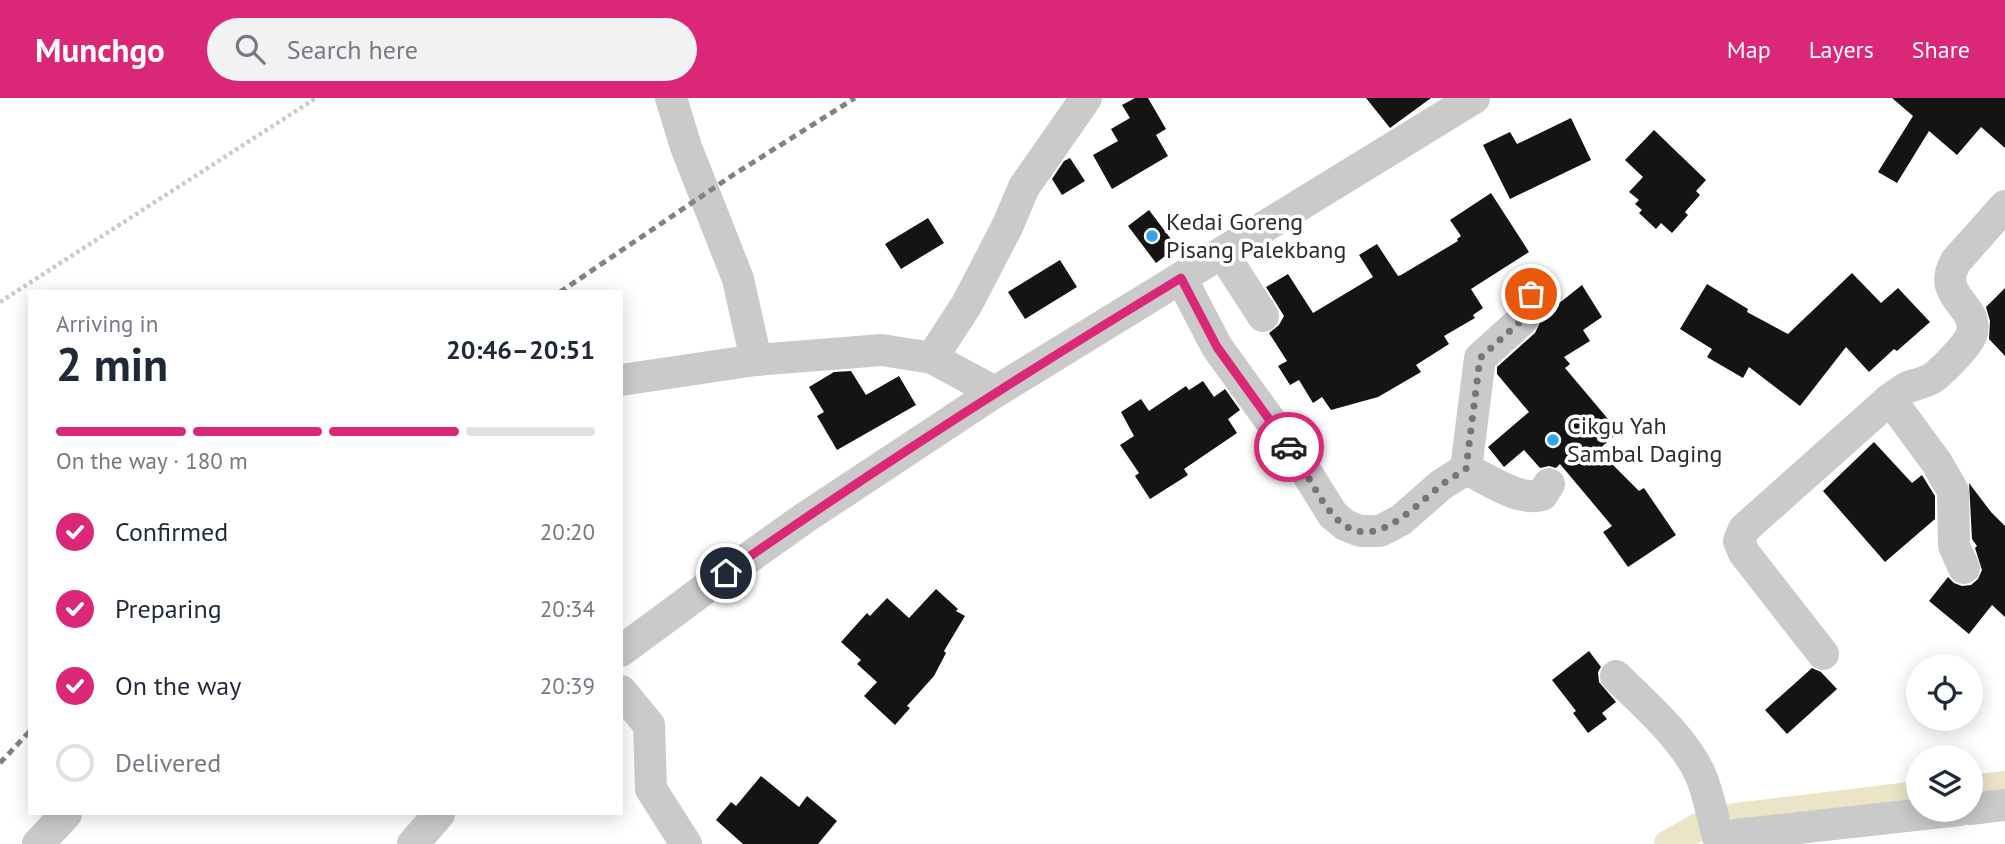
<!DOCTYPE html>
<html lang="en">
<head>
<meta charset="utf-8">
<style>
	body { margin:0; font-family:"PT Sans",sans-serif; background:#f2f2f3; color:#1f2937; height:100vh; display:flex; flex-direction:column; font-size:26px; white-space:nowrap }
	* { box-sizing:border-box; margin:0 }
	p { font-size:23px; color:#747a83 }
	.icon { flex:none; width:38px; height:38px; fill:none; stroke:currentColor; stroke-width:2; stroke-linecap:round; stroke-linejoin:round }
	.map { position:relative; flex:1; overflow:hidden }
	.sheet { position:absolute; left:28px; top:192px; width:595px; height:525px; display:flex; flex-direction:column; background:#fff; border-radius:0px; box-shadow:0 4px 18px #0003 }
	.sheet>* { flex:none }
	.tools { position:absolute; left:1906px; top:556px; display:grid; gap:14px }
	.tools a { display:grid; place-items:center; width:77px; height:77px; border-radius:50%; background:#fff; box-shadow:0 4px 18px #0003; font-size:35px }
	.pin { position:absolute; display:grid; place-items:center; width:60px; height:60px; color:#fff; margin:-30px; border:4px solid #fff; border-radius:50%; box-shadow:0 2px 7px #0007 }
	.courier { position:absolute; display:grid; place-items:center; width:70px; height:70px; margin:-35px; border:5px solid #db2777; border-radius:50%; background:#fff; color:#222; box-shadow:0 2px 9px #0007 }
	.overview em { font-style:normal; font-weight:800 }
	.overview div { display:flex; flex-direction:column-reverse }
	.overview { display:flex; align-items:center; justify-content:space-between; height:119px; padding:0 28px }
	h1 { font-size:46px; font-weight:800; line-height:52px }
	.bar { display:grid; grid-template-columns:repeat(4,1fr); gap:10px 7px; align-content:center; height:84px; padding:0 28px }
	.bar i { height:9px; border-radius:5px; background:#e0e1e3 }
	.bar .active { background:#db2777 }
	.bar p { grid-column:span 4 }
	ol { padding:0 28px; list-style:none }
	li { display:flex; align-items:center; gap:21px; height:77px }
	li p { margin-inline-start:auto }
	li .icon { padding:7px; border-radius:50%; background:#db2777; color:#fff; stroke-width:4 }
	li:last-child { color:#747a83 }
	li i { width:38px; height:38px; border:4px solid #e0e1e3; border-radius:50% }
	header { display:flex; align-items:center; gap:42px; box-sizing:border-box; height:98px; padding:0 35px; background:#db2777; color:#fff }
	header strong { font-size:33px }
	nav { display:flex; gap:38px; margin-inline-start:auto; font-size:24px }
	.search { width:490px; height:63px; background:#f2f2f3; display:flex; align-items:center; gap:18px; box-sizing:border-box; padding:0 24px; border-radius:38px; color:#747a83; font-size:26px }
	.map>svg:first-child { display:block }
</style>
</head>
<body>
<header>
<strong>Munchgo</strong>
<div class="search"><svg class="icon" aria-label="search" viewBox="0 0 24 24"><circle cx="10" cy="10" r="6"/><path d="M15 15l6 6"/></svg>Search here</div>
<nav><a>Map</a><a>Layers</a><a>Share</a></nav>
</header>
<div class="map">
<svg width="2005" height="746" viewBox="0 0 2005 746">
	<rect width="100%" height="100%" fill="#fff"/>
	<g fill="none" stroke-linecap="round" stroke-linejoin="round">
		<!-- canal -->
		<g stroke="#ebe4c6" stroke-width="28">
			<polyline points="1970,691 2005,687"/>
			<polyline points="1668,746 1698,729 1728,720 1918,697"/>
		</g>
	</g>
	<!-- building -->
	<g fill="#141414">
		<polygon points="1135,0 1148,0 1166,31 1156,37 1168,58 1112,91 1093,57 1118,43 1111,31 1130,20 1122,7"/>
		<polygon points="1366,0 1431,0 1390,30"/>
		<polygon points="1892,0 2005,0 2005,50 1981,29 1957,57 1929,33 1897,85 1878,74 1913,18"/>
		<polygon points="1571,20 1591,62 1510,101 1483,47 1510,34 1517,46"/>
		<polygon points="1654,32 1706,82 1696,93 1700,97 1685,114 1688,117 1672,135 1661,125 1656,131 1639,115 1642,112 1635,106 1639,102 1629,94 1643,79 1625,62"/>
		<polygon points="1070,60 1085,83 1062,97 1052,81 1064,63"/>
		<polygon points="1491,95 1529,154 1471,191 1483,210 1473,217 1475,220 1444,238 1449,246 1416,267 1421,274 1378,299 1331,312 1322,299 1313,305 1299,282 1290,287 1278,268 1287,263 1269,235 1279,227 1284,218 1266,189 1288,176 1313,215 1373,179 1359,157 1377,146 1398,178 1401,177 1458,143 1457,141 1461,138 1450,122"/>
		<polygon points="1149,112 1177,149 1156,165 1128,128"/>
		<polygon points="928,120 944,145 901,171 885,146"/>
		<polygon points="1060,162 1077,189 1025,221 1008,194"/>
		<polygon points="1852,175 1881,205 1898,190 1930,224 1897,253 1894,251 1869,274 1846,249 1800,308 1749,269 1743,280 1707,259 1712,251 1680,231 1707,186 1748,211 1747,214 1788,236"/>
		<polygon points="1582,187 1602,219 1583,232 1590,243 1564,259 1570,266 1565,270 1619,334 1598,352 1639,393 1644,390 1676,437 1628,469 1603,434 1612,428 1560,366 1556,370 1549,368 1540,370 1524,352 1504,369 1488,349 1529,314 1497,276 1497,269 1535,235 1543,218"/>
		<polygon points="2005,190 2005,258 1989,241 1990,223 1986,209"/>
		<polygon points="851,273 866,297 899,278 916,307 837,352 817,318 824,314 809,289 834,274"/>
		<polygon points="1203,283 1214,299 1225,291 1240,312 1228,321 1237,335 1184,371 1188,377 1150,401 1135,378 1139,375 1120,347 1134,338 1121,314 1141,301 1149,313 1186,288 1189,292"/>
		<polygon points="1874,344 1912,385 1922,377 1935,398 1935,421 1885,464 1823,393"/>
		<polygon points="1969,385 1991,414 2005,428 2005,519 1992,507 1969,536 1929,503 1948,479 1954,485 1962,488 1971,487 1978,481 1982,472 1975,450 1977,448 1972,441"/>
		<polygon points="936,491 958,511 956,513 965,518 944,553 946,555 934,578 907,608 910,610 895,627 864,598 877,584 857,566 861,562 841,544 867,515 870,518 887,500 909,520"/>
		<polygon points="1589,553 1601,569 1598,574 1599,584 1616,604 1602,615 1607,621 1588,635 1573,615 1576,613 1552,582"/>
		<polygon points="1812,570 1821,574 1837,591 1787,636 1765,612"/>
		<polygon points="761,678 799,709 807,698 837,723 818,746 743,746 716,722 731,704 736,708"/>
	</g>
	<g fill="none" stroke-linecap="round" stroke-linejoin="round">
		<!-- path -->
		<polyline stroke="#cacaca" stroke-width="4.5" stroke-dasharray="3.5 3.5" stroke-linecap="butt" points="0,204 316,0"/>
		<!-- minor -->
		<g stroke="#cacaca" stroke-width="32">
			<polyline points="671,0 686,49 738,181 756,262"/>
			<polyline points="1223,156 1263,218"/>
			<polyline points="1181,180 1217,249 1298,361 1333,417 1345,427 1360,433 1380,433 1401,422 1441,387 1466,371"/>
			<polyline points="932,260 967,206 1007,129 1024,89 1086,0"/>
			<polyline points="621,282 756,262 882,252 932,260 995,294"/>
			<polyline points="1890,301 1937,365 1953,393 1954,448 1964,470"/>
			<polyline points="1466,371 1480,260 1523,221 1531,196"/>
			<path d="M1466 371C1488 381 1519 404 1542 397L1549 386"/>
			<polyline points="621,553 706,490 806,419 995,294 1474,0"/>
			<path d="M1823 556 1744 455 1739 443 1744 431 1890 301C1896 297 1902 292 1908 289 1917 286 1927 284 1934 279 1944 271 1966 249 1971 238 1982 207 1934 200 1956 163L2005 108"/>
			<path d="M1616 578C1644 606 1684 640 1700 676 1709 696 1712 718 1718 739L1960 712"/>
			<polyline points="621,593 649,627 651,691 686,746"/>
			<polyline points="1970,711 2005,707"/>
			<polyline points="38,746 66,716"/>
			<polyline points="413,746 439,716"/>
		</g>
		<!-- rail -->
		<g stroke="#828282" stroke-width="5" stroke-dasharray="7 5" stroke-linecap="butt">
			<polyline points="560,194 733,77 855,0"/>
			<polyline points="0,665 30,633"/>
		</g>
	</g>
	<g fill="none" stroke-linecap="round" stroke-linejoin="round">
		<!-- done -->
		<path stroke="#767676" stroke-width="7" stroke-dasharray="0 12.6" d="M1289 349C1305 370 1316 397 1333 417 1370 459 1410 412 1439 389 1447 382 1457 377 1466 371L1480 260 1523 221 1531 196"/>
		<!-- route -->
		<path stroke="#db2777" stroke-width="9" d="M726 475C874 371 1026 274 1181 180L1217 249 1289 349"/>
	</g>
	<!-- markers -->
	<g fill="#2da7e6" stroke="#fff" stroke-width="2.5">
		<circle cx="1152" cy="138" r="7"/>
		<circle cx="1553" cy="342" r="7"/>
	</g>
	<g text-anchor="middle" stroke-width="7" stroke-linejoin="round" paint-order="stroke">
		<!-- poi labels -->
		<g font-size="24" fill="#2d2d2d" stroke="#fff" text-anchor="start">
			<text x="1166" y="132">Kedai Goreng<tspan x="1166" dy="28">Pisang Palekbang</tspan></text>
			<text x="1567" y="336">Cikgu Yah<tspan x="1567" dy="28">Sambal Daging</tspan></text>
		</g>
	</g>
</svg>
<div class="tools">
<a><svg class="icon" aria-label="locate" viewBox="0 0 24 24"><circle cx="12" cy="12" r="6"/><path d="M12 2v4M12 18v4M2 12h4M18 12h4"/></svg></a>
<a><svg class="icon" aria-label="layers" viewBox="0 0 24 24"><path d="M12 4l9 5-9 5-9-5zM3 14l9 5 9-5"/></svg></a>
</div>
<div class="pin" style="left:1531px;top:196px;background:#ea580c"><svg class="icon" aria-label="bag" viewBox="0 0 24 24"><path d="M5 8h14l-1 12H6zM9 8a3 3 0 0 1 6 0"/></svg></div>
<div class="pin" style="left:726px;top:475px;background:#1f2937"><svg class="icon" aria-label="home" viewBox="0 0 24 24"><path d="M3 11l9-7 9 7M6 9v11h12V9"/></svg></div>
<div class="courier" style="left:1289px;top:349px"><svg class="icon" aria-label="car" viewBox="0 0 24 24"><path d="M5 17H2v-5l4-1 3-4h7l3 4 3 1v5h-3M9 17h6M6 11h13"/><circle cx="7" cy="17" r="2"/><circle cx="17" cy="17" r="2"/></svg></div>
<section class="sheet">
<div class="overview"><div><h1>2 min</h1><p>Arriving in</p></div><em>20:46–20:51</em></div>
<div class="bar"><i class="active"></i><i class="active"></i><i class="active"></i><i></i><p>On the way · 180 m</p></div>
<ol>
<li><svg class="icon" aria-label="check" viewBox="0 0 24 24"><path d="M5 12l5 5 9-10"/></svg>Confirmed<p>20:20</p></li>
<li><svg class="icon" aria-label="check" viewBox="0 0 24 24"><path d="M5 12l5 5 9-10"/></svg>Preparing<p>20:34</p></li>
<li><svg class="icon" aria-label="check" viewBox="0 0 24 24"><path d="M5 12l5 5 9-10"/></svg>On the way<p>20:39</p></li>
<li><i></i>Delivered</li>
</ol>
</section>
</div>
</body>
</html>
